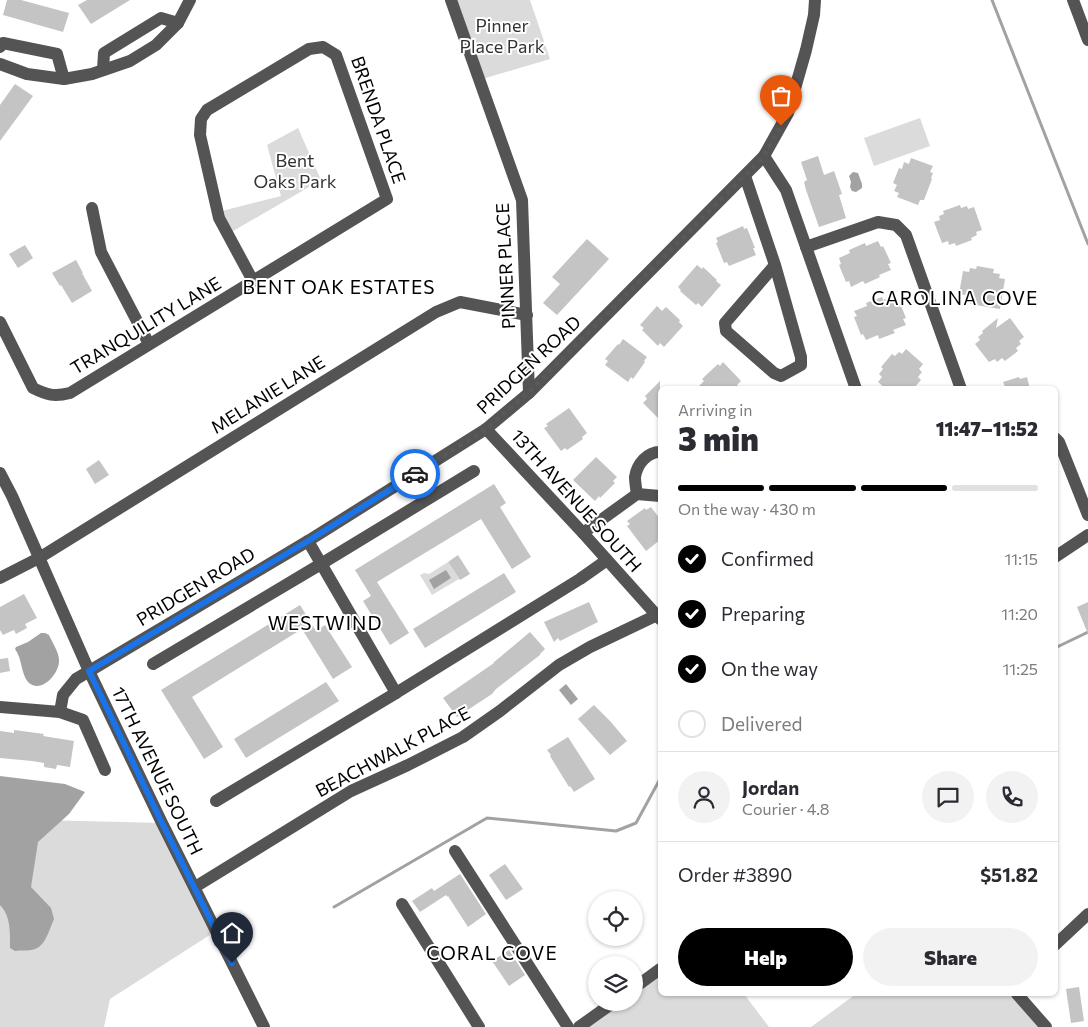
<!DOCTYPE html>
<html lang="en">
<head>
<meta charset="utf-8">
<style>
	body { margin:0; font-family:Commissioner,sans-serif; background:#f2f2f3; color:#2b2b33; height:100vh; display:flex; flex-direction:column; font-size:19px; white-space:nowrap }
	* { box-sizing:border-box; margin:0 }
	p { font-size:16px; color:#7c7c81 }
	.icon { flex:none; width:28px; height:28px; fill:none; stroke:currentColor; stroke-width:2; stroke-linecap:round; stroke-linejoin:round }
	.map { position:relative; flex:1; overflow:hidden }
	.panel { position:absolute; left:658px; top:386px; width:400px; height:610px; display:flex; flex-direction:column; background:#fff; border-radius:8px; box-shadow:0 1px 4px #0004 }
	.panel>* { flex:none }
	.tools { position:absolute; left:588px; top:891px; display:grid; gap:10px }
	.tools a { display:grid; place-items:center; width:55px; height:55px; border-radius:50%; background:#fff; box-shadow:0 1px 4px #0004; font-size:25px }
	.pin { position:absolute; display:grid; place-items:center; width:42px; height:42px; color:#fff; margin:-51px -21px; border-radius:50% 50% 50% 0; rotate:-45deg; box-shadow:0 0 5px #0007 }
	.pin .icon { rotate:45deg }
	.courier { position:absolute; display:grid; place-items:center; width:50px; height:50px; margin:-25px; border:4px solid #1a73e8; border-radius:50%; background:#fff; color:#222; box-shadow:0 1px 6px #0007 }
	.overview em { font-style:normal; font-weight:800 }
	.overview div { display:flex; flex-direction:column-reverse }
	.overview { display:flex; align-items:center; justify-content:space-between; height:85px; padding:0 20px }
	h1 { font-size:32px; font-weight:800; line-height:38px }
	.bar { display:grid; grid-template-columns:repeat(4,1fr); gap:8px 5px; align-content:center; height:60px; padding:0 20px }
	.bar i { height:6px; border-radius:4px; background:#e1e1e2 }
	.bar .selected { background:#000 }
	.bar p { grid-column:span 4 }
	.line { display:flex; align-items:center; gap:12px; padding:0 20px; border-top:1px solid #e1e1e2 }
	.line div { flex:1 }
	.round { display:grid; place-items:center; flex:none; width:52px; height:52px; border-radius:26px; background:#f2f2f3 }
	ol { padding:0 20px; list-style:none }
	li { display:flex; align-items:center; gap:15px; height:55px }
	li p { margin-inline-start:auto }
	li .icon { padding:5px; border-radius:50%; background:#000; color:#fff; stroke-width:4 }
	li:last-child { color:#7c7c81 }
	li i { width:28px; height:28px; border:2px solid #e1e1e2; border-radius:50% }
	.button { display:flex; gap:10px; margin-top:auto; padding:10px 20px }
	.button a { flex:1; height:58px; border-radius:30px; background:#000; color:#fff; font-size:20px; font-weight:800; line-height:58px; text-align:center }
	.button a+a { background:#f2f2f3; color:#2b2b33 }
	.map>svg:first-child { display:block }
</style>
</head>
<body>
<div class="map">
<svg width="1088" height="1027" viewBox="0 0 1088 1027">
	<rect width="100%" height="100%" fill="#fff"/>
	<!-- green -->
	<g fill="#dbdbdb">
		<polygon points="454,0 530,0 550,59 479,80"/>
		<polygon points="920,118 930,146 874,166 864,138"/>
		<polygon points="298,128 321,180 228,234 218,212 281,196 267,145"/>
		<polygon points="448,562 459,579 432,595 420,575 424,573 429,574"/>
		<polygon points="0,819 162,823 216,931 110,999 104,1027 0,1027"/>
		<polygon points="660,968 660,994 744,994 769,1027 577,1027 611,1003 634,1002 634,987"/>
		<polygon points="856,994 1015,994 1045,1027 811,1027"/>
	</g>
	<!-- water -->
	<g fill="#a2a2a2">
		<polygon points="853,172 858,173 862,184 862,188 856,192 852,191 850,187 851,182 849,176"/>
		<polygon points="446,570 451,578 434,589 429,580"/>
		<path d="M41 633H45L49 635C52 642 59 652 59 660 60 673 41 695 28 682 21 674 22 658 15 649L16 647 28 642Z"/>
		<polygon points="566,684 578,699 571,705 559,690"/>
		<path d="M0 776 65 784 85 792 69 814 38 842 31 887 51 908 54 919C49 930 45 949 31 950 26 951 21 950 15 951L10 948C10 933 11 916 0 905Z"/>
	</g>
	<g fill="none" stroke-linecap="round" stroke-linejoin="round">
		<!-- stream -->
		<g stroke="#a2a2a2" stroke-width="3">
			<polyline points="992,0 1088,244"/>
			<polyline points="1055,648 1088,632"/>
			<polyline points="334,907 487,818 616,831 636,823 660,779"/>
		</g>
	</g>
	<!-- building -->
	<g fill="#c4c4c4">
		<polygon points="7,0 21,0 69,13 63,32 3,15"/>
		<polygon points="87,0 130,0 91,24 78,5"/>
		<polygon points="15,84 33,96 0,141 0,105"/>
		<polygon points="818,156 824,175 834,171 842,194 839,195 846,218 819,227 806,190 804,182 807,180 801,162"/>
		<polygon points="911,158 933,166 930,172 933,173 931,178 932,179 924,200 920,200 918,205 897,197 899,193 894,191 897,185 893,183 899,168 902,169 904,162 909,164"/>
		<polygon points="960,205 961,208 967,206 968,209 974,207 982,230 976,232 977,235 971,238 972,240 956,246 955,243 949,245 948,241 942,243 934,222 940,220 939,216 944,214 943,211"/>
		<polygon points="743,226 744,229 747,228 755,248 753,248 756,255 729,266 727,262 724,263 716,243 718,242 716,238"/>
		<polygon points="587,239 609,259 557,315 543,303 560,284 552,277"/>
		<polygon points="878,241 881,247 883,246 891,263 888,264 891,270 879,275 880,277 865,284 863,281 851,287 849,281 846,282 839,265 841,264 839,258 850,253 849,250 865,243 866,246"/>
		<polygon points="25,245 33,258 18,268 9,254"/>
		<polygon points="76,260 83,273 82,273 92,291 72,303 61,285 60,286 52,273"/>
		<polygon points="697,265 702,269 703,267 717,280 716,281 721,285 702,307 698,303 696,305 680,291 681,290 678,287"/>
		<polygon points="977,266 994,269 993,273 1000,274 999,278 1005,279 1000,309 970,304 971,300 964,299 965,295 959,294 963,271 969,272 970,268 976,269"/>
		<polygon points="895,295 898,301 899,301 906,318 903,319 906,325 893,330 895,333 879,339 878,335 866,340 863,334 861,335 854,317 857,316 854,311 867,306 866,303 882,297 883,300"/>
		<polygon points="657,306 662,311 666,307 680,320 679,322 683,326 664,347 660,343 658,346 642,330 644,328 640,325"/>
		<polygon points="998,318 996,328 1010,318 1024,337 1019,341 1021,344 1016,348 1018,351 1005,361 1002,358 997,362 995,359 989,362 975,344 980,340 978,337 983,333 982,331"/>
		<polygon points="623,339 647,357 644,361 645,362 633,379 631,377 628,382 605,365 608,361 605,359 618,344 619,345"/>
		<polygon points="906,349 923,364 919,369 922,372 918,377 921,380 913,389 886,389 878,382 882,377 879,374 883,369 881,367 892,354 895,356 899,352 902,354"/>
		<polygon points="723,362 741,381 737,385 741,389 696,389 704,381 702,379 718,364 720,366"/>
		<polygon points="1019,377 1020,379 1027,377 1030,389 1006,389 1003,382"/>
		<polygon points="660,381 660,420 643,403 647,399 645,396"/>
		<polygon points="569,408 587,433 582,437 583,439 567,450 565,448 561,451 544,428 548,426 546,424"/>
		<polygon points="596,457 617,477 613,481 615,483 600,498 599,496 595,501 573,480"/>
		<polygon points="99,460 109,475 95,484 86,469"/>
		<polygon points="494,484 506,503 500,507 531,557 512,569 481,519 410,562 377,582 409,633 390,645 363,601 371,596 355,570"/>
		<polygon points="651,507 660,519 660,540 646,551 627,526 630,524 627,521 645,508 646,510"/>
		<polygon points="458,555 470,574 460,580 448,562"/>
		<polygon points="504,573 516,592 425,648 413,629"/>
		<polygon points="24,594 37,618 25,624 27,628 16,634 14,630 3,635 0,630 0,607"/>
		<polygon points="589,602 598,622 560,641 558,638 554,642 544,622"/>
		<polygon points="1088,602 1088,634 1077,607"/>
		<polygon points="300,605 316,631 325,625 352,667 333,679 302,629 216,682 192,697 223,747 204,759 161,690"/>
		<polygon points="530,632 545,649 540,654 540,655 496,689 492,694 457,717 443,698 494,663 493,663"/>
		<polygon points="8,658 10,671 0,673 0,659"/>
		<polygon points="326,682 339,701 246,758 234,739"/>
		<polygon points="594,705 610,721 627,741 610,755 578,719"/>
		<polygon points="14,730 44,734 43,736 74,741 70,767 57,765 56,769 44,767 44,763 32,761 0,758 0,731 14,733"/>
		<polygon points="568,737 595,779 574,792 570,786 569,787 550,756 551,755 547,750"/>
		<polygon points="505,864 523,889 506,900 489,875"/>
		<polygon points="460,874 486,914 468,927 448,896 447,897 446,895 420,912 412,901 432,888 434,891"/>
		<polygon points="509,950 525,975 509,986 492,961"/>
		<polygon points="1079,987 1084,1021 1071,1023 1066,989"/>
	</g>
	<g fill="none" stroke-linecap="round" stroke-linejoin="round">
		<!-- minor -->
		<g stroke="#545454" stroke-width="12">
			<polyline points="451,0 522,200 529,393"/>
			<polyline points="1073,0 1088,40"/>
			<polyline points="0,47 3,43 57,54 64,79"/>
			<polyline points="0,64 27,74 64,79 92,74 130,61 156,45 178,23 190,0"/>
			<polyline points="103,70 104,53 161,18 178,23"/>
			<polyline points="764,156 786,190 856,389"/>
			<polyline points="745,176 775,265 801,357 801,365 781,376 774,373 726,331 725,323 775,265"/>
			<polyline points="92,208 101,252 149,344"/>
			<polyline points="806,247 878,222 896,225 906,235 961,389"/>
			<path d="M0 322 33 388C47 395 54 397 70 393L387 199 336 55 323 47 309 49 207 110 201 119 200 135 219 218 253 281"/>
			<polyline points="486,429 583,533 660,619"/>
			<polyline points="1055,438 1059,442 1088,515"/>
			<polyline points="0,473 12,496 89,671 162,823 264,1027"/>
			<path d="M637 494C636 488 635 482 635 477 637 464 647 452 660 452"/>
			<polyline points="583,533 637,494 660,496"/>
			<polyline points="308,541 396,693 580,579 607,560"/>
			<polyline points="1055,557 1088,535"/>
			<polyline points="0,578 39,558 436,312 460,302 527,315"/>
			<polyline points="153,664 321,564 474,471"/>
			<polyline points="0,707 60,712 83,720 105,770"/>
			<polyline points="60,712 63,695 76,679 308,541 486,429 529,393 764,156 788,113 806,50 814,15 815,0"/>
			<polyline points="216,801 396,693"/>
			<polyline points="455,851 568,1027"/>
			<polyline points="195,887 351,791 408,765 463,737 500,711 559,665 590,647 657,615"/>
			<polyline points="402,904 479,1027"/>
			<polyline points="1055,945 1088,914"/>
			<polyline points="634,988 660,969"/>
			<polyline points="1017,994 1046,1027"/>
			<polyline points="579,1027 614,1002"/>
		</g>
	</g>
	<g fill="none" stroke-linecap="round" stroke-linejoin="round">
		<!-- done -->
		<polyline stroke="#595959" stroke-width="5" stroke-dasharray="0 9" points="415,474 486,429 529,392 764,156 781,126"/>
		<!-- route -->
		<polyline stroke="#1a73e8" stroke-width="6" points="232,963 162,823 89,671 308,541 415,474"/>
	</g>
	<g text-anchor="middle" stroke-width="4" stroke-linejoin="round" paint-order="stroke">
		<!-- park labels -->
		<g font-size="18" fill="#323232" stroke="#fff">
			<text x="502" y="32">Pinner<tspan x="502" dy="21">Place Park</tspan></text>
			<text x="295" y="167">Bent<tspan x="295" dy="21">Oaks Park</tspan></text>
		</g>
		<!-- street labels -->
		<g font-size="18" fill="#000" stroke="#fff">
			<text transform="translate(378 120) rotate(71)" y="6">BRENDA PLACE</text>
			<text transform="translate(506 266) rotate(-93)" y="6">PINNER PLACE</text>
			<text transform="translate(146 326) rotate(-31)" y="6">TRANQUILITY LANE</text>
			<text transform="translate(529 365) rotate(-43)" y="6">PRIDGEN ROAD</text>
			<text transform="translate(268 395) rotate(-32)" y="6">MELANIE LANE</text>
			<text transform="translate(576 501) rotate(48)" y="6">13TH AVENUE SOUTH</text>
			<text transform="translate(196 587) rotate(-31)" y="6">PRIDGEN ROAD</text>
			<text transform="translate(393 752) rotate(-28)" y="6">BEACHWALK PLACE</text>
			<text transform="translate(157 771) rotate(64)" y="6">17TH AVENUE SOUTH</text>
		</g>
		<!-- neighbourhood labels -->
		<g font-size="19" letter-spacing="1" fill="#000" stroke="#fff">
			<text x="339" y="294">BENT OAK ESTATES</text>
			<text x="955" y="305">CAROLINA COVE</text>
			<text x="325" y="630">WESTWIND</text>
			<text x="492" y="960">CORAL COVE</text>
		</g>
	</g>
</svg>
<div class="tools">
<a><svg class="icon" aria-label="locate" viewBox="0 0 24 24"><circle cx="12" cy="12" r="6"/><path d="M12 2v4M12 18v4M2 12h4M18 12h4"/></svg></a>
<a><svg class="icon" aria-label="layers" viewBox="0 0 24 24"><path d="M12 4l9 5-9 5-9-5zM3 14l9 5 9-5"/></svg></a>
</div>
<div class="pin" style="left:781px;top:126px;background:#ea580c"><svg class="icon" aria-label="bag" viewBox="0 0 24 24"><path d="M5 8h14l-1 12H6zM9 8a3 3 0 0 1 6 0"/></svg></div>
<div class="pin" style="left:232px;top:963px;background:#1f2937"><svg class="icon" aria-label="home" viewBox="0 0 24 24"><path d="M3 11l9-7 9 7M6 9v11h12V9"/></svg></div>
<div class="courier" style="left:415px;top:474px"><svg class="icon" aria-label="car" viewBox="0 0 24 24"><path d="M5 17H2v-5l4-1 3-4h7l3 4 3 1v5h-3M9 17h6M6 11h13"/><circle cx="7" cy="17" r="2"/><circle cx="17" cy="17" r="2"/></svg></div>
<section class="panel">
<div class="overview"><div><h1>3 min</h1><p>Arriving in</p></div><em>11:47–11:52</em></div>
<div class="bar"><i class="selected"></i><i class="selected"></i><i class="selected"></i><i></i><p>On the way · 430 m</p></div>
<ol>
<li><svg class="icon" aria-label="check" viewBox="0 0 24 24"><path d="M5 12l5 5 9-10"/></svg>Confirmed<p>11:15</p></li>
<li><svg class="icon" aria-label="check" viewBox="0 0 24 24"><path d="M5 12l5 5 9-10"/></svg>Preparing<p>11:20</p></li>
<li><svg class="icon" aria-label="check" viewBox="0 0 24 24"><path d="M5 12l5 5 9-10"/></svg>On the way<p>11:25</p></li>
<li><i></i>Delivered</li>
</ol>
<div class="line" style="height:90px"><a class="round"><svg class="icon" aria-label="person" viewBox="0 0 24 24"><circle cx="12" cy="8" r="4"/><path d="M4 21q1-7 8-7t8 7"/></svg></a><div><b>Jordan</b><p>Courier · 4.8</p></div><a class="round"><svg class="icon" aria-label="chat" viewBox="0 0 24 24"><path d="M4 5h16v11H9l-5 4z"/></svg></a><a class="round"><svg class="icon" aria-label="phone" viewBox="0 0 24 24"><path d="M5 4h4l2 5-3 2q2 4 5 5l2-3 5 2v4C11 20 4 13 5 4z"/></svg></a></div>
<div class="line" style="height:65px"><div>Order #3890</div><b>$51.82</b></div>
<div class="button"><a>Help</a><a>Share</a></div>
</section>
</div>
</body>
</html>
